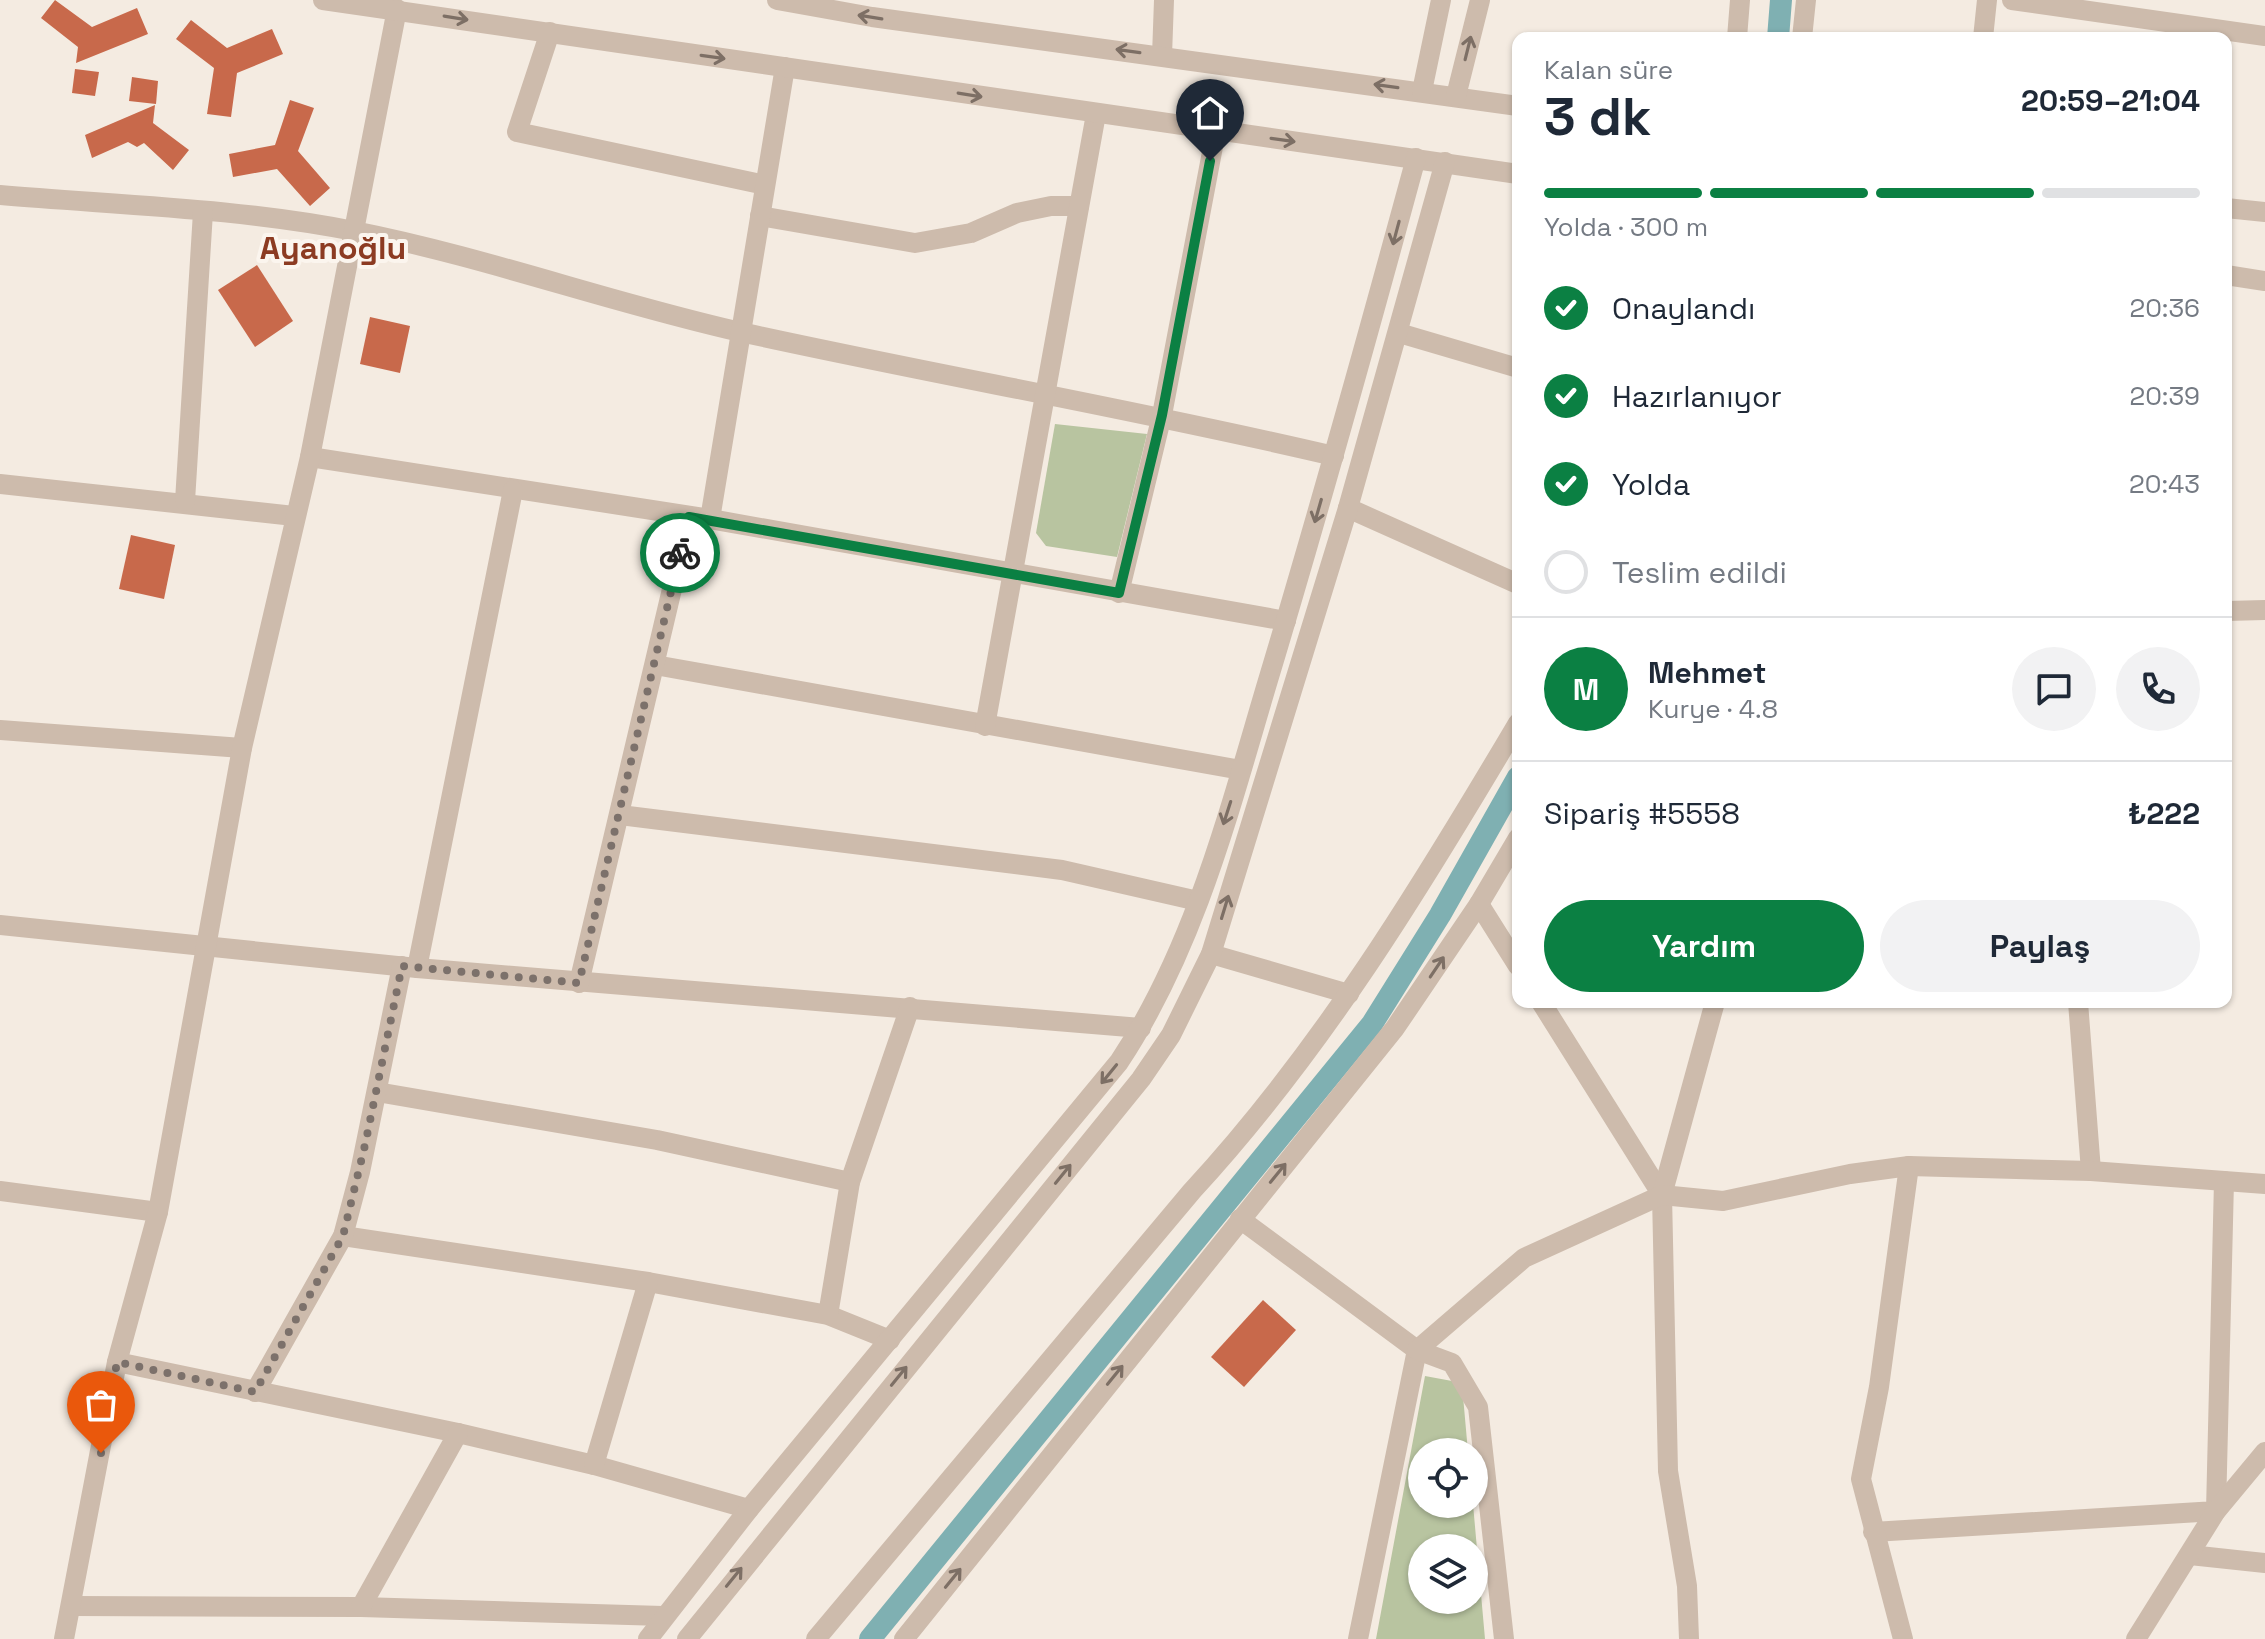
<!DOCTYPE html>
<html lang="tr">
<head>
<meta charset="utf-8">
<style>
	body { margin:0; font-family:"Space Grotesk",sans-serif; background:#f2f2f3; color:#1f2937; height:100vh; display:flex; flex-direction:column; font-size:30px; white-space:nowrap }
	* { box-sizing:border-box; margin:0 }
	p { font-size:26px; color:#747a83 }
	.icon { flex:none; width:44px; height:44px; fill:none; stroke:currentColor; stroke-width:2; stroke-linecap:round; stroke-linejoin:round }
	.map { position:relative; flex:1; overflow:hidden }
	.side { position:absolute; left:1512px; top:32px; width:720px; height:976px; display:flex; flex-direction:column; background:#fff; border-radius:16px; box-shadow:0 2px 6px #0004 }
	.side>* { flex:none }
	.buttons { position:absolute; left:1408px; top:1438px; display:grid; gap:16px }
	.buttons a { display:grid; place-items:center; width:80px; height:80px; border-radius:50%; background:#fff; box-shadow:0 2px 6px #0004; font-size:40px }
	.pin { position:absolute; display:grid; place-items:center; width:68px; height:68px; color:#fff; margin:-82px -34px; border-radius:50% 50% 50% 0; rotate:-45deg; box-shadow:0 0 8px #0007 }
	.pin .icon { rotate:45deg }
	.courier { position:absolute; display:grid; place-items:center; width:80px; height:80px; margin:-40px; border:6px solid #0b8043; border-radius:50%; background:#fff; color:#222; box-shadow:0 2px 10px #0007 }
	.summary em { font-style:normal; font-weight:700 }
	.summary div { display:flex; flex-direction:column-reverse }
	.summary { display:flex; align-items:center; justify-content:space-between; height:136px; padding:0 32px }
	h1 { font-size:52px; font-weight:700; line-height:60px }
	.bar { display:grid; grid-template-columns:repeat(4,1fr); gap:12px 8px; align-content:center; height:96px; padding:0 32px }
	.bar i { height:10px; border-radius:6px; background:#e0e1e3 }
	.bar .on { background:#0b8043 }
	.bar p { grid-column:span 4 }
	.line { display:flex; align-items:center; gap:20px; padding:0 32px; border-top:2px solid #e0e1e3 }
	.line div { flex:1 }
	.round { display:grid; place-items:center; flex:none; width:84px; height:84px; border-radius:42px; background:#f2f2f3 }
	ol { padding:0 32px; list-style:none }
	li { display:flex; align-items:center; gap:24px; height:88px }
	li p { margin-inline-start:auto }
	li .icon { padding:8px; border-radius:50%; background:#0b8043; color:#fff; stroke-width:4 }
	li:last-child { color:#747a83 }
	li i { width:44px; height:44px; border:4px solid #e0e1e3; border-radius:50% }
	.primary-button { display:flex; gap:16px; margin-top:auto; padding:16px 32px }
	.primary-button a { flex:1; height:92px; border-radius:48px; background:#0b8043; color:#fff; font-size:32px; font-weight:700; line-height:92px; text-align:center }
	.primary-button a+a { background:#f2f2f3; color:#1f2937 }
	.map>svg:first-child { display:block }
</style>
</head>
<body>
<div class="map">
<svg width="2265" height="1639" viewBox="0 0 2265 1639">
	<rect width="100%" height="100%" fill="#f4ebe1"/>
	<!-- green -->
	<g fill="#b8c4a0" fill-rule="evenodd">
		<polygon points="1055,424 1147,434 1117,557 1046,546 1036,533"/>
		<path d="M1425 1376 1452 1381 1463 1396 1468 1452H1422V1504H1473L1485 1639H1376ZM1422 1548H1474V1600H1422Z"/>
	</g>
	<g fill="none" stroke-linecap="round" stroke-linejoin="round">
		<!-- canal -->
		<g stroke="#7fb0b2" stroke-width="22">
			<polyline points="1778,38 1781,0"/>
			<polyline points="870,1639 1372,1024 1440,915 1518,777"/>
		</g>
	</g>
	<!-- building -->
	<g fill="#c8694b">
		<polygon points="55,0 92,27 137,8 148,34 76,63 78,47 41,18"/>
		<polygon points="191,20 227,48 272,29 283,54 237,73 231,117 207,114 214,68 176,39"/>
		<polygon points="75,69 99,72 95,96 72,93"/>
		<polygon points="132,77 158,81 156,104 129,101"/>
		<polygon points="290,100 314,108 298,151 330,188 310,206 277,169 233,177 229,154 275,145"/>
		<polygon points="155,105 153,123 189,150 173,170 144,143 137,147 128,142 92,158 85,135"/>
		<polygon points="257,265 293,321 255,347 218,290"/>
		<polygon points="370,317 410,326 400,373 360,364"/>
		<polygon points="131,535 175,545 164,599 119,589"/>
		<polygon points="1263,1300 1296,1330 1244,1387 1211,1357"/>
	</g>
	<g fill="none" stroke-linecap="round" stroke-linejoin="round">
		<!-- minor -->
		<g stroke="#cdbbac" stroke-width="20">
			<polyline points="2012,0 2265,36"/>
			<polyline points="550,32 517,132 765,185"/>
			<polyline points="1737,38 1740,0"/>
			<polyline points="1802,38 1806,0"/>
			<polyline points="1983,38 1987,0"/>
			<polyline points="1162,56 1164,0"/>
			<path d="M0 195C117 205 238 208 354 231 486 257 614 304 745 333 941 376 1139 410 1334 456"/>
			<polyline points="760,216 915,243 971,233 1017,213 1051,206 1079,206"/>
			<polyline points="1399,333 1518,368"/>
			<polyline points="310,457 710,519 1286,621"/>
			<polyline points="0,484 294,516"/>
			<polyline points="185,501 203,212"/>
			<polyline points="1348,508 1518,584"/>
			<polyline points="710,519 785,67"/>
			<polyline points="1119,593 1162,415 1216,131"/>
			<polyline points="2226,611 2265,610"/>
			<polyline points="655,665 1241,770"/>
			<polyline points="985,726 1096,114"/>
			<polyline points="0,730 242,748"/>
			<polyline points="620,815 1062,870 1198,901"/>
			<polyline points="1479,904 1518,966"/>
			<polyline points="0,925 417,968 1141,1028"/>
			<polyline points="1211,954 1349,994"/>
			<polyline points="417,968 513,490"/>
			<polyline points="579,983 689,517"/>
			<polyline points="1541,1002 1662,1195 1668,1471 1687,1586 1689,1639"/>
			<polyline points="2078,1002 2091,1171"/>
			<polyline points="377,1092 657,1140 850,1182"/>
			<polyline points="0,1191 158,1212"/>
			<polyline points="1662,1195 1715,1002"/>
			<polyline points="1240,1219 1417,1350 1358,1639"/>
			<polyline points="343,1236 648,1282 828,1315 890,1340"/>
			<polyline points="828,1315 850,1182 910,1007"/>
			<polyline points="117,1362 458,1433 594,1465 749,1509"/>
			<polyline points="255,1392 343,1236 360,1172 402,966"/>
			<polyline points="594,1465 648,1282"/>
			<polyline points="1873,1532 2216,1511 2224,1181"/>
			<polyline points="2190,1555 2265,1563"/>
			<polyline points="73,1606 361,1607 663,1616"/>
			<polyline points="361,1607 458,1433"/>
			<polyline points="64,1639 117,1362 158,1212 242,748 310,457 397,9"/>
			<path d="M816 1639 1192 1191C1322 1050 1421 887 1518 723"/>
			<polyline points="904,1639 1395,1028 1479,904 1518,838"/>
			<polyline points="1504,1639 1478,1407 1452,1363 1417,1350 1524,1258 1662,1195 1723,1201 1850,1174 1909,1166 2091,1171 2265,1184"/>
			<polyline points="1903,1639 1861,1479 1879,1387 1909,1166"/>
			<polyline points="2136,1639 2216,1511 2265,1452"/>
		</g>
		<!-- tertiary -->
		<g stroke="#cdbbac" stroke-width="20">
			<polyline points="323,0 1518,174"/>
			<polyline points="777,0 872,17 1518,106"/>
			<polyline points="1422,91 1441,0"/>
			<polyline points="1456,96 1480,0"/>
			<polyline points="2226,208 2265,212"/>
			<polyline points="2226,275 2265,281"/>
			<path d="M648 1639 749 1509 1119 1062C1194 949 1228 815 1266 687 1319 511 1368 335 1416 158"/>
			<polyline points="687,1639 1141,1079 1171,1035 1211,954 1348,508 1445,162"/>
		</g>
	</g>
	<!-- one-way arrows -->
	<defs><path id="oneway-shaft" d="M-6 0H5M1.5-3L5.5 0L1.5 3" fill="none" stroke-width="1.6" stroke-linecap="round" stroke-linejoin="round" transform="scale(2)"/></defs>
	<g stroke="#7d6f65">
		<use href="#oneway-shaft" transform="translate(870 17) rotate(-171)"/>
		<use href="#oneway-shaft" transform="translate(456 18) rotate(9)"/>
		<use href="#oneway-shaft" transform="translate(1468 48) rotate(-76)"/>
		<use href="#oneway-shaft" transform="translate(1128 51) rotate(-172)"/>
		<use href="#oneway-shaft" transform="translate(713 57) rotate(8)"/>
		<use href="#oneway-shaft" transform="translate(1386 86) rotate(-172)"/>
		<use href="#oneway-shaft" transform="translate(970 95) rotate(9)"/>
		<use href="#oneway-shaft" transform="translate(1283 140) rotate(8)"/>
		<use href="#oneway-shaft" transform="translate(1396 233) rotate(105)"/>
		<use href="#oneway-shaft" transform="translate(1318 511) rotate(106)"/>
		<use href="#oneway-shaft" transform="translate(1227 813) rotate(108)"/>
		<use href="#oneway-shaft" transform="translate(1225 907) rotate(-73)"/>
		<use href="#oneway-shaft" transform="translate(1437 967) rotate(-56)"/>
		<use href="#oneway-shaft" transform="translate(1109 1074) rotate(129)"/>
		<use href="#oneway-shaft" transform="translate(1278 1173) rotate(-51)"/>
		<use href="#oneway-shaft" transform="translate(1063 1174) rotate(-51)"/>
		<use href="#oneway-shaft" transform="translate(1115 1375) rotate(-51)"/>
		<use href="#oneway-shaft" transform="translate(899 1376) rotate(-51)"/>
		<use href="#oneway-shaft" transform="translate(734 1577) rotate(-51)"/>
		<use href="#oneway-shaft" transform="translate(953 1578) rotate(-51)"/>
	</g>
	<g fill="none" stroke-linecap="round" stroke-linejoin="round">
		<!-- done -->
		<polyline stroke="#7c716b" stroke-width="8" stroke-dasharray="0 14.4" points="101,1453 117,1362 255,1392 343,1236 365,1145 402,966 579,983 680,553"/>
		<!-- route -->
		<polyline stroke="#0b8043" stroke-width="10" points="680,553 689,517 1119,593 1162,415 1210,161"/>
	</g>
	<g text-anchor="middle" stroke-width="8" stroke-linejoin="round" paint-order="stroke">
		<!-- district labels -->
		<g font-size="32" font-weight="bold" fill="#8c3b22" stroke="#fbf5ee">
			<text x="333" y="259">Ayanoğlu</text>
		</g>
	</g>
</svg>
<div class="buttons">
<a><svg class="icon" aria-label="locate" viewBox="0 0 24 24"><circle cx="12" cy="12" r="6"/><path d="M12 2v4M12 18v4M2 12h4M18 12h4"/></svg></a>
<a><svg class="icon" aria-label="layers" viewBox="0 0 24 24"><path d="M12 4l9 5-9 5-9-5zM3 14l9 5 9-5"/></svg></a>
</div>
<div class="pin" style="left:101px;top:1453px;background:#ea580c"><svg class="icon" aria-label="bag" viewBox="0 0 24 24"><path d="M5 8h14l-1 12H6zM9 8a3 3 0 0 1 6 0"/></svg></div>
<div class="pin" style="left:1210px;top:161px;background:#1f2937"><svg class="icon" aria-label="home" viewBox="0 0 24 24"><path d="M3 11l9-7 9 7M6 9v11h12V9"/></svg></div>
<div class="courier" style="left:680px;top:553px"><svg class="icon" aria-label="bike" viewBox="0 0 24 24"><circle cx="6" cy="16" r="4"/><circle cx="18" cy="16" r="4"/><path d="M6 16l4-8h5l3 8M10 8l3 8H6M13 5h3"/></svg></div>
<section class="side">
<div class="summary"><div><h1>3 dk</h1><p>Kalan süre</p></div><em>20:59–21:04</em></div>
<div class="bar"><i class="on"></i><i class="on"></i><i class="on"></i><i></i><p>Yolda · 300 m</p></div>
<ol>
<li><svg class="icon" aria-label="check" viewBox="0 0 24 24"><path d="M5 12l5 5 9-10"/></svg>Onaylandı<p>20:36</p></li>
<li><svg class="icon" aria-label="check" viewBox="0 0 24 24"><path d="M5 12l5 5 9-10"/></svg>Hazırlanıyor<p>20:39</p></li>
<li><svg class="icon" aria-label="check" viewBox="0 0 24 24"><path d="M5 12l5 5 9-10"/></svg>Yolda<p>20:43</p></li>
<li><i></i>Teslim edildi</li>
</ol>
<div class="line" style="height:144px"><b class="round" style="background:#0b8043;color:#fff">M</b><div><b>Mehmet</b><p>Kurye · 4.8</p></div><a class="round"><svg class="icon" aria-label="chat" viewBox="0 0 24 24"><path d="M4 5h16v11H9l-5 4z"/></svg></a><a class="round"><svg class="icon" aria-label="phone" viewBox="0 0 24 24"><path d="M5 4h4l2 5-3 2q2 4 5 5l2-3 5 2v4C11 20 4 13 5 4z"/></svg></a></div>
<div class="line" style="height:104px"><div>Sipariş #5558</div><b>₺222</b></div>
<div class="primary-button"><a>Yardım</a><a>Paylaş</a></div>
</section>
</div>
</body>
</html>
